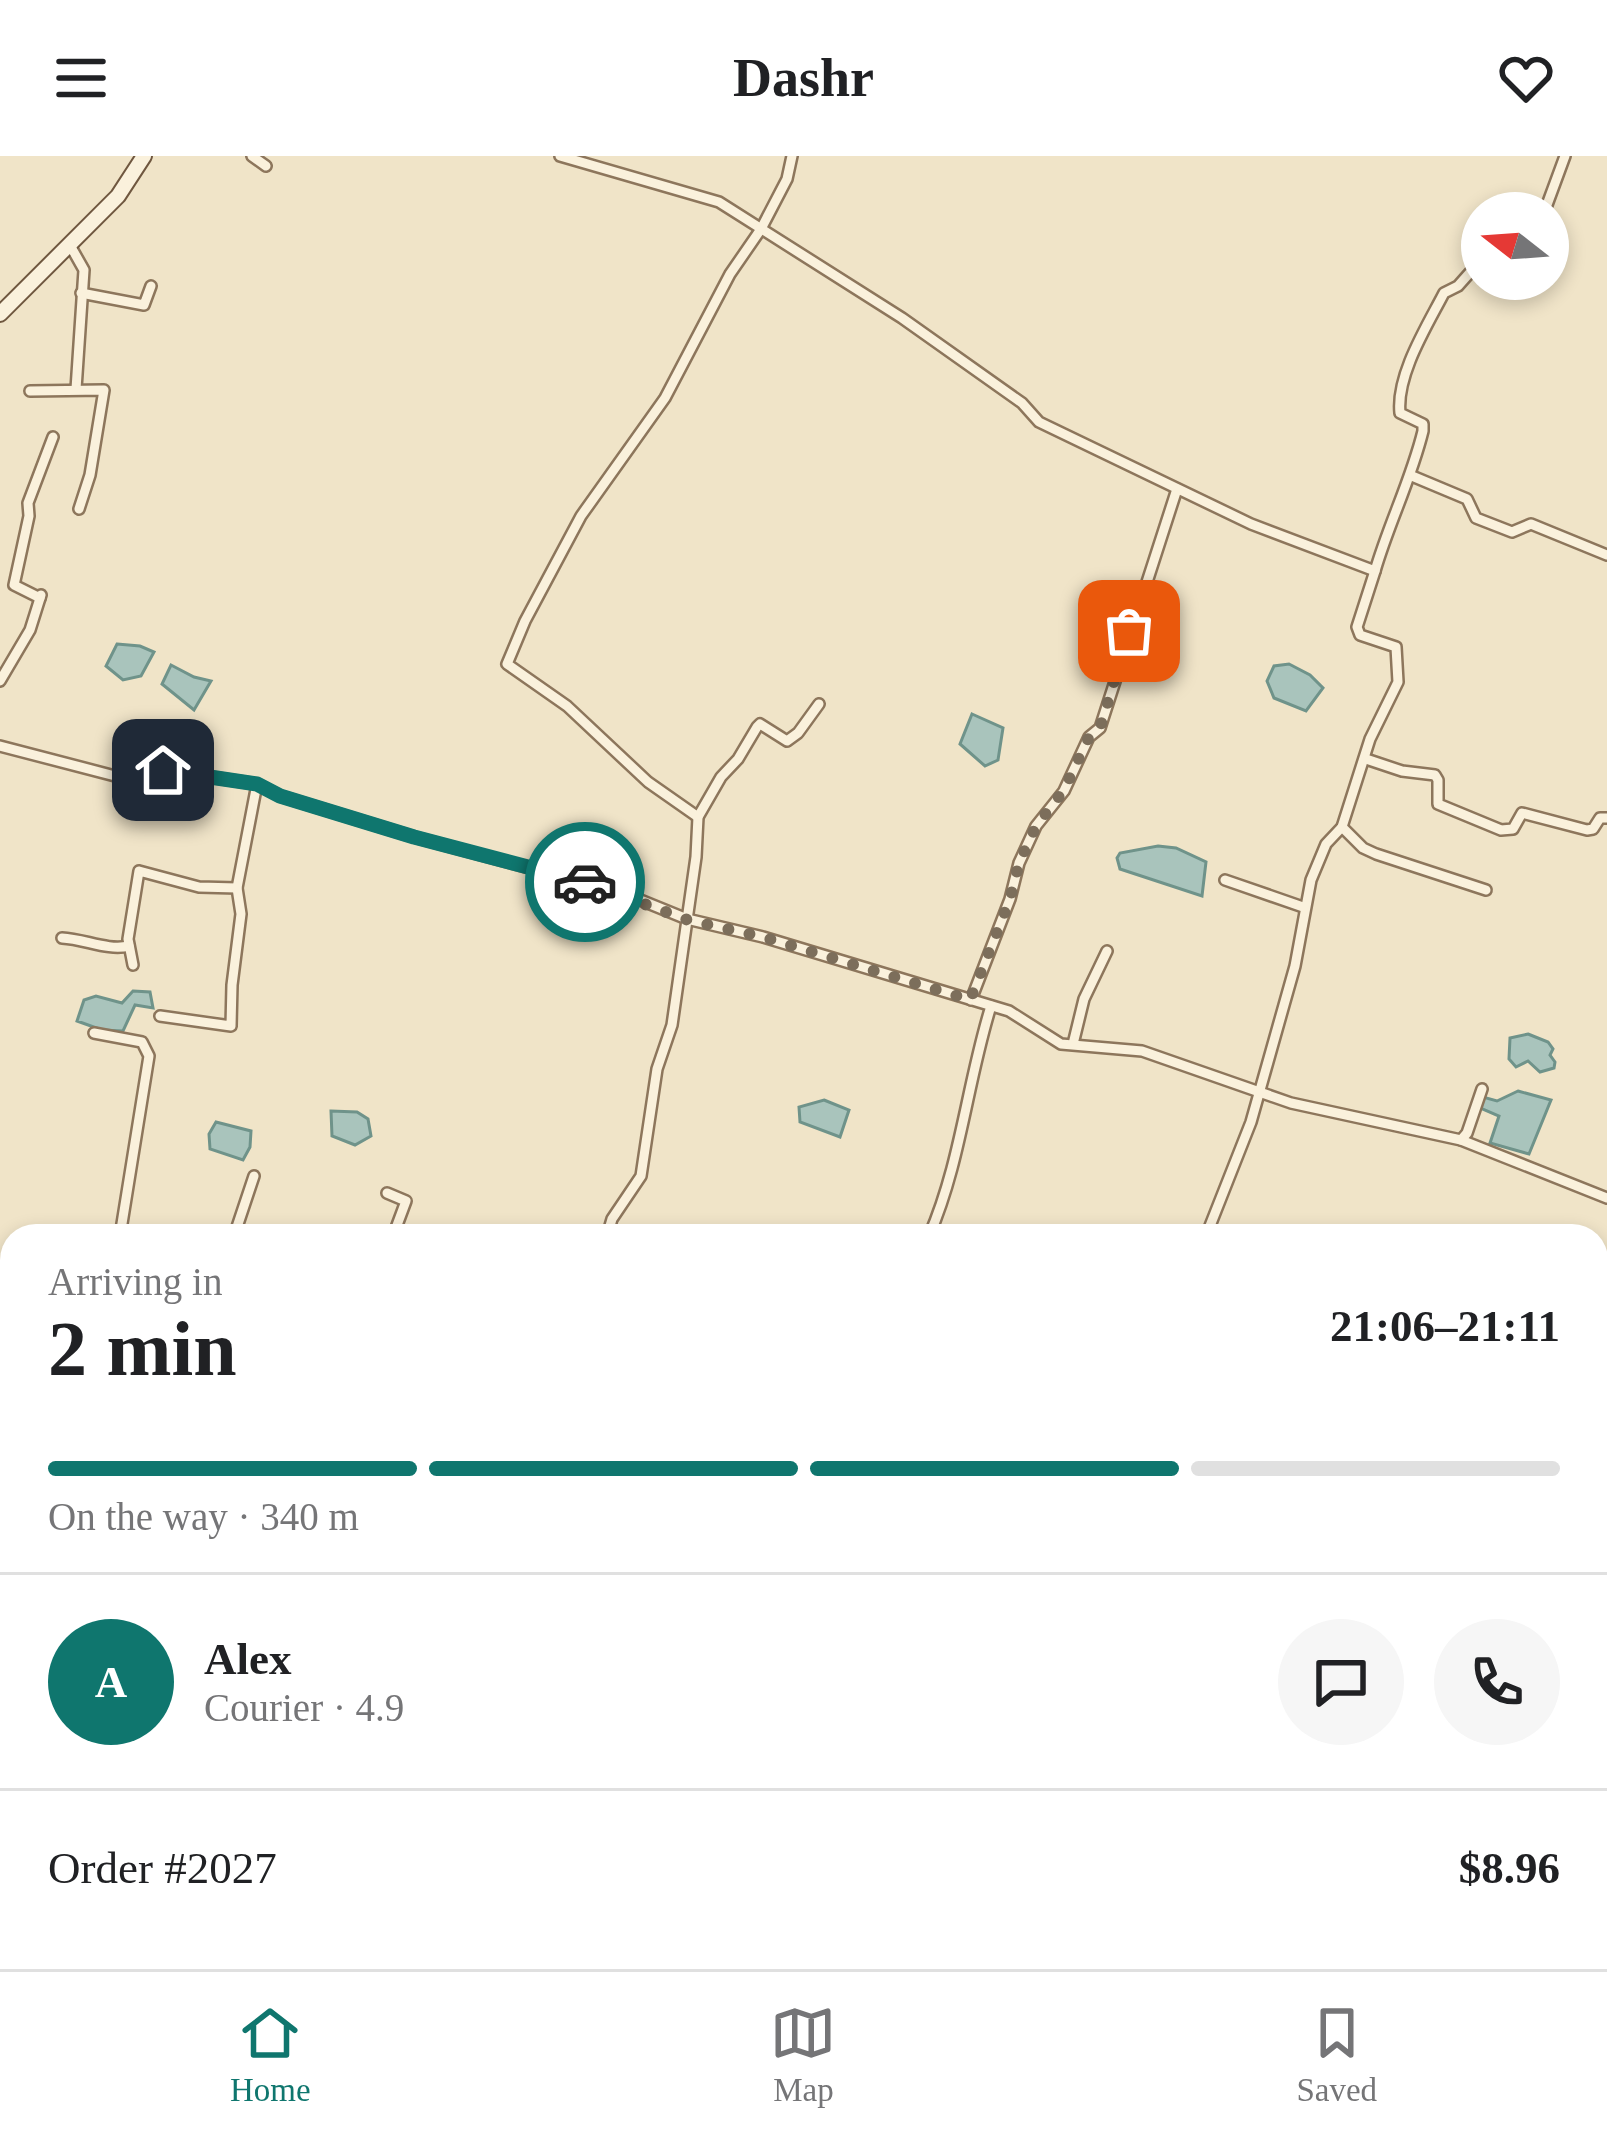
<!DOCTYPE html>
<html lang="en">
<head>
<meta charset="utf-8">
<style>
	body { margin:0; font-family:Georgia,serif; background:#f6f6f6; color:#202124; height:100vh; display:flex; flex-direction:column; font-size:45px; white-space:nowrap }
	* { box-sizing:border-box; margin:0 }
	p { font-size:39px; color:#757577 }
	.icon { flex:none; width:66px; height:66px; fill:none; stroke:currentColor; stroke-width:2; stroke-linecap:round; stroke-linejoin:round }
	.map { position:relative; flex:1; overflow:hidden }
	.panel { position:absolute; left:0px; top:1068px; width:1608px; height:747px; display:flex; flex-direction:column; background:#fff; border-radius:36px 36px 0 0; box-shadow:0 6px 18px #0003 }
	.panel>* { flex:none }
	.needle { width:78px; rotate:287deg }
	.buttons { position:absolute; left:1461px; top:36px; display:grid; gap:24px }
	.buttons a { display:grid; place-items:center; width:108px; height:108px; border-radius:50%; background:#fff; box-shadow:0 6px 18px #0003; font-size:60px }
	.pin { position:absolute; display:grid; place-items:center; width:102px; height:102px; color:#fff; margin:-51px; border-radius:24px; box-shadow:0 6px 18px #0006 }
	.courier { position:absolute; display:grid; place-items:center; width:120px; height:120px; margin:-60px; border:9px solid #0f766e; border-radius:50%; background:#fff; color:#222; box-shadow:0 3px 15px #0007 }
	.headline em { font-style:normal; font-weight:600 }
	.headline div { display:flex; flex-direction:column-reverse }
	.headline { display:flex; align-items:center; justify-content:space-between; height:204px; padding:0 48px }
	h1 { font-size:78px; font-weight:600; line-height:90px }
	.bar { display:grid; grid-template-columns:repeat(4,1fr); gap:18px 12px; align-content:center; height:144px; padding:0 48px }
	.bar i { height:15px; border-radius:9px; background:#e0e0e0 }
	.bar .on { background:#0f766e }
	.bar p { grid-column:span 4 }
	.line { display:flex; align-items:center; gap:30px; padding:0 48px; border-top:3px solid #e0e0e0 }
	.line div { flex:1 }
	.round { display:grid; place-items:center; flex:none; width:126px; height:126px; border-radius:63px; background:#f6f6f6 }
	header { display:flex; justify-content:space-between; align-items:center; height:156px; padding:0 48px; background:#fff; font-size:54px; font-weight:600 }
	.tab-bar { display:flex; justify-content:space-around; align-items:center; height:168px; border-top:3px solid #e0e0e0; background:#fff; font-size:33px; color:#757577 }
	.tab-bar a { display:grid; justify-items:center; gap:6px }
	.tab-bar .on { color:#0f766e }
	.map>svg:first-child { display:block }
</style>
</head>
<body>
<header><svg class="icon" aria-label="menu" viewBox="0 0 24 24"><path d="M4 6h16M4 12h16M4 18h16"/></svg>Dashr<svg class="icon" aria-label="heart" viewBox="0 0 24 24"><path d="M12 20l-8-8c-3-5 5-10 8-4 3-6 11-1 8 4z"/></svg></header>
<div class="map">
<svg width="1607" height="1813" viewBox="0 0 1607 1813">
	<rect width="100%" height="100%" fill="#f0e4c8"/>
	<!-- water -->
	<g fill="#a9c4bc" stroke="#6f938a" stroke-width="3">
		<polygon points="117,488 140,490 154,496 141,520 123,524 106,510"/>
		<polygon points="1289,508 1310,519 1323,532 1306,555 1274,542 1267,525 1274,510"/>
		<polygon points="171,509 194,521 211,525 194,554 162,528"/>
		<polygon points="972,558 1003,572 998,604 985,610 960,588"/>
		<polygon points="1158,690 1176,692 1206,706 1202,740 1120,713 1117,702 1120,697"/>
		<polygon points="133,835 150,836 153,852 135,849 123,875 102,874 77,865 84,844 96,840 122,847"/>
		<polygon points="1528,878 1548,886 1553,893 1550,899 1555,906 1554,912 1540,916 1528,905 1516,911 1509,903 1510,882"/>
		<polygon points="1518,935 1551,944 1529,998 1490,987 1499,960 1480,952 1483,941 1497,945"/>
		<polygon points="824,944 849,954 840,981 800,966 799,951"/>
		<polygon points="331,955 357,956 368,963 371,980 355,989 332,980"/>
		<polygon points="216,966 251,975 250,991 243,1004 210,993 209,978"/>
	</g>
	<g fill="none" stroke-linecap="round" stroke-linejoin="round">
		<defs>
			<g id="street">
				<polyline points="252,0 266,10"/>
				<path d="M560 0 719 46 902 162 1022 247 1039 266 1251 368 1375 415C1389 367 1411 324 1423 275V268L1400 257C1396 219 1427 170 1444 137L1458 130 1474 112 1482 115"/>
				<polyline points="1544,57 1565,0"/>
				<polyline points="71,91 84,114 76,233"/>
				<polyline points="1499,123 1523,123"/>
				<polyline points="81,137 144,149 151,130"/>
				<polyline points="30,235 104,234 90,319 79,353"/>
				<polyline points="1412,320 1467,343 1476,362 1512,376 1531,368 1607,399"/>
				<polyline points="40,442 14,429 29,360 28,347 53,281"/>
				<polyline points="0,525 30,474 41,439"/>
				<polyline points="0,590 115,620 163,614 257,628 280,640 414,681 623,737 687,763 763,781 1009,855 1061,888 1142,895 1291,947 1461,984 1467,977 1482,933"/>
				<polyline points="1366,603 1402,615 1435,619 1438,624 1438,648 1501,674 1513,673 1522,657 1587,674 1593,673 1600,662 1607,662"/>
				<polyline points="698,661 648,626 567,550 507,508 525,465 581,360 665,242 730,118 761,73 787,23 792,0"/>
				<polyline points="1342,671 1363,692 1376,698 1486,734"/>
				<polyline points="1225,724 1303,751"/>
				<path d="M62 782C85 783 107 795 129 790"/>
				<polyline points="133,809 128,783 139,715 199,731 237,732"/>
				<polyline points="971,844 1010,743 1019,707 1036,670 1064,635 1089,581 1100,572 1177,333"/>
				<polyline points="160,860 231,870 232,829 241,758 237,732 257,628"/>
				<polyline points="94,877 142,886 149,900 120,1080"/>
				<polyline points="1073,888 1084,843 1107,795"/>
				<polyline points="1461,984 1607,1042"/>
				<polyline points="387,1037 406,1045 393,1080"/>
				<polyline points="234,1080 254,1020"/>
				<polyline points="607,1080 612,1063 641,1020 657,913 672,869 696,701 698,661 721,621 738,603 757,571 760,568 787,585 798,577 819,548"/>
				<path d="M929 1080C961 1006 967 927 991 850"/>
				<polyline points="1206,1080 1251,966 1295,810 1311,724 1326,688 1342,671 1370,583 1398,526 1396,491 1360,479 1357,471 1375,415"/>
				<polyline points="0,1220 12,1223"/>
				<polyline points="1596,1635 1607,1640"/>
				<polyline points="0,1668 12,1625"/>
				<polyline points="1596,1734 1600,1726 1607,1728"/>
				<polyline points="12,1742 3,1774 12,1777"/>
				<polyline points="424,1803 439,1813"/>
				<polyline points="1220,1803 1226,1813"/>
				<polyline points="1408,1803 1418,1813"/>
				<polyline points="134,1813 134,1803"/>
				<polyline points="178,1813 179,1803"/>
				<polyline points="273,1813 322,1803"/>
				<polyline points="373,1813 375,1803"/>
				<polyline points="836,1813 836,1803"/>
				<polyline points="1353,1813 1354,1803"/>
				<polyline points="1557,1813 1559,1803"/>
			</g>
			<polyline id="secondary" points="0,158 118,40 144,0"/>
		</defs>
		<!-- street casing -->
		<use href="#street" stroke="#8d765c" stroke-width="14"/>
		<!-- secondary casing -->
		<use href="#secondary" stroke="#6f573f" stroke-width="18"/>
		<!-- street -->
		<use href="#street" stroke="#faf1dc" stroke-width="9"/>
		<!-- secondary -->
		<use href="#secondary" stroke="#faf1dc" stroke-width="14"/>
	</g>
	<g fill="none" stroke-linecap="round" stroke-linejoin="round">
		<!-- done -->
		<polyline stroke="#7c6e5b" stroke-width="12" stroke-dasharray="0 21.6" points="585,726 688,764 763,781 970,844 1010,743 1019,707 1036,670 1064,634 1089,581 1100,572 1129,475"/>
		<!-- route -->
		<polyline stroke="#0f766e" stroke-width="15" points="163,614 257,628 280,640 414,681 585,726"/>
	</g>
</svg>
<div class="buttons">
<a><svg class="needle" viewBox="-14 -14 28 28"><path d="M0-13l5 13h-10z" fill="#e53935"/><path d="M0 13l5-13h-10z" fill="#757577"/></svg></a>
</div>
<div class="pin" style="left:1129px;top:475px;background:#ea580c"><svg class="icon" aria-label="bag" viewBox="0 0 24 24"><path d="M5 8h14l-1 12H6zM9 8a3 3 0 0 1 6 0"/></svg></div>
<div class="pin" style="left:163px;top:614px;background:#1f2937"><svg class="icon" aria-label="home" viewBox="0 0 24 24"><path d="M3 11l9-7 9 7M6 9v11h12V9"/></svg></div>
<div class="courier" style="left:585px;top:726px"><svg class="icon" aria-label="car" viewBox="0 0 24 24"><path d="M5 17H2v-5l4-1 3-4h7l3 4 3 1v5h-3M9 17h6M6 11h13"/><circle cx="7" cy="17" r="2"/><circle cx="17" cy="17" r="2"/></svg></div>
<section class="panel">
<div class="headline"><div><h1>2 min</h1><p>Arriving in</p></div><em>21:06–21:11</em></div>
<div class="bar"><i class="on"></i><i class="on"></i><i class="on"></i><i></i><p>On the way · 340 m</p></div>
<div class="line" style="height:216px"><b class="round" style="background:#0f766e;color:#fff">A</b><div><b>Alex</b><p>Courier · 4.9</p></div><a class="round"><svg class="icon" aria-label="chat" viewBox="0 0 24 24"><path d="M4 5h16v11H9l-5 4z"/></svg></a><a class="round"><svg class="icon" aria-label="phone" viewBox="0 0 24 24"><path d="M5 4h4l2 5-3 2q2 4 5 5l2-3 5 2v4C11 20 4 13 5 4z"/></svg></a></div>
<div class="line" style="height:156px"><div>Order #2027</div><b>$8.96</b></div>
</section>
</div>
<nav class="tab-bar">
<a class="on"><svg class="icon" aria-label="home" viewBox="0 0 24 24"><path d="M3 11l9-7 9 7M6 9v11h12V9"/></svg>Home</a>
<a><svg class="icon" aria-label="map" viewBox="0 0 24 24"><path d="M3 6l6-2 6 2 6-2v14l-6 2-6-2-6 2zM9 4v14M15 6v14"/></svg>Map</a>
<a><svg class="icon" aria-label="saved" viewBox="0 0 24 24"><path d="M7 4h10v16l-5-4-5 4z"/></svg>Saved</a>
</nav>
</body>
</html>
